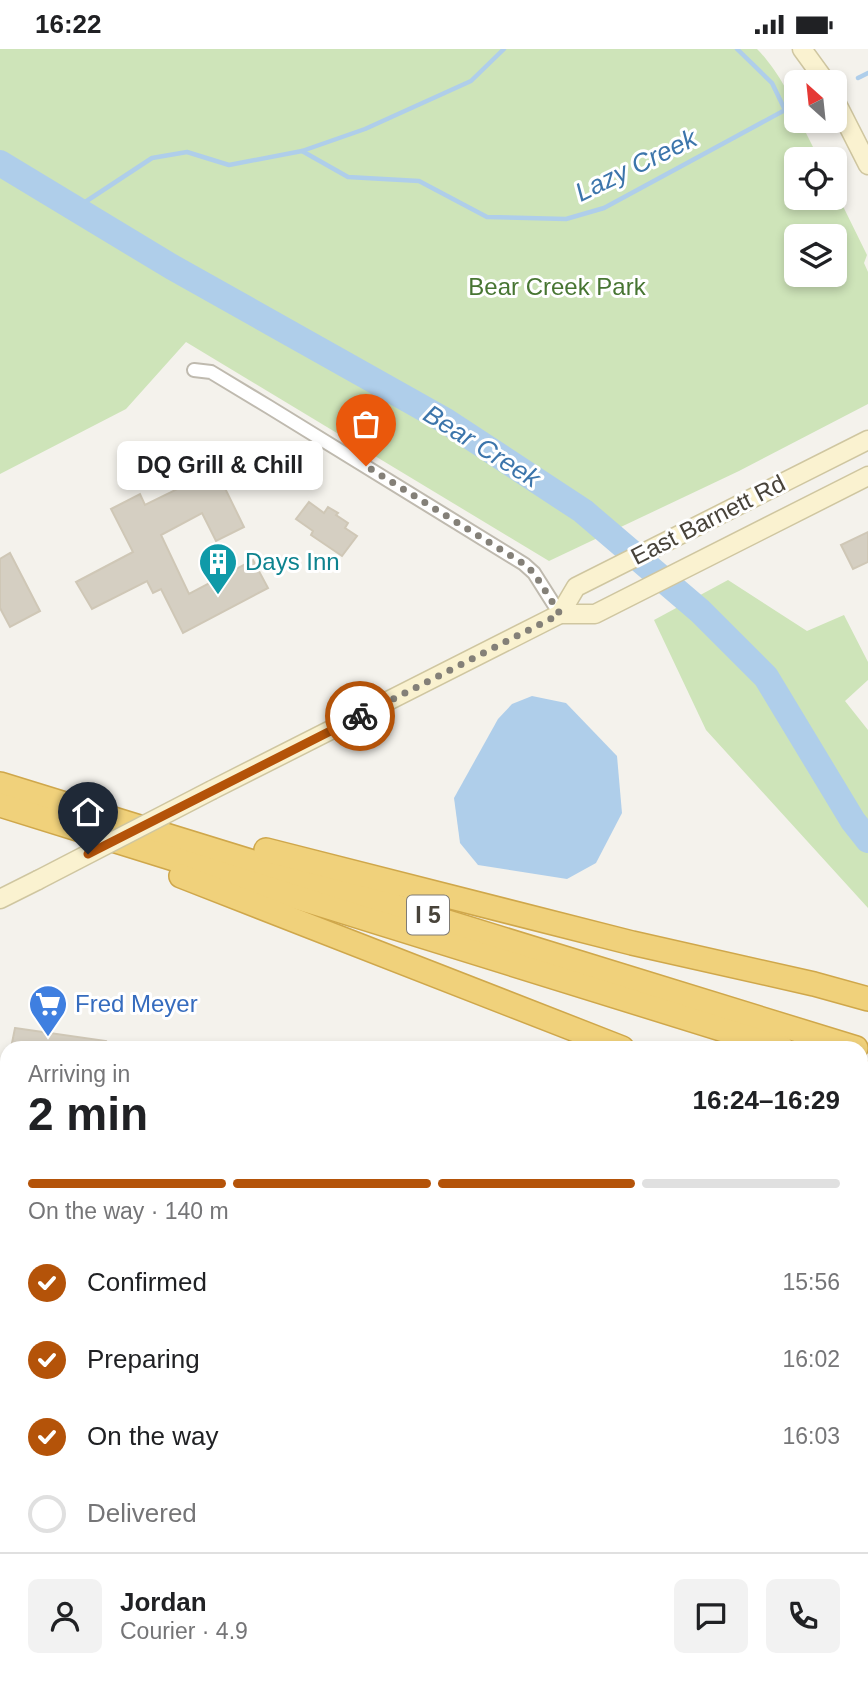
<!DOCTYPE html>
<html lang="en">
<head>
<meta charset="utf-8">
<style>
	body { margin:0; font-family:Helvetica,sans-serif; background:#f2f2f2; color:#202124; height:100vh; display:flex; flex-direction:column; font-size:26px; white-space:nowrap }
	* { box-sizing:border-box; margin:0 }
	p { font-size:23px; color:#757577 }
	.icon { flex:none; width:38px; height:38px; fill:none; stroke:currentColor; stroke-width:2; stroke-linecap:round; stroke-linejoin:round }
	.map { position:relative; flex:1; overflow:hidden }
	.details { position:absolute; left:0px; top:992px; width:868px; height:653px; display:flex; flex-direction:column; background:#fff; border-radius:21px 21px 0 0; box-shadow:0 4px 10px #0003 }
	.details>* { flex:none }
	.needle { width:46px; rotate:333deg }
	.buttons { position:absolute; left:784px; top:21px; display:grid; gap:14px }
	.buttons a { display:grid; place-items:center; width:63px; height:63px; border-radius:10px; background:#fff; box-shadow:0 4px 10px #0003; font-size:35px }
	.pin { position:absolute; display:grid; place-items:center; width:60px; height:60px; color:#fff; margin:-72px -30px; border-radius:50% 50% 50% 0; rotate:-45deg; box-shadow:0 0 7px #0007 }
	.pin .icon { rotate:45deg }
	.courier { position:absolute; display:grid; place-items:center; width:70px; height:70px; margin:-35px; border:5px solid #b45309; border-radius:50%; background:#fff; color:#222; box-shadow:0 2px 9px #0007 }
	.bubble { position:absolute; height:49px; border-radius:10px; background:#fff; box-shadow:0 4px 10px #0003; font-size:23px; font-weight:800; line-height:49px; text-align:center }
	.headline em { font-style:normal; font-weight:800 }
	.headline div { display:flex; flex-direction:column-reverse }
	.headline { display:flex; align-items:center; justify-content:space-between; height:119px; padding:0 28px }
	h1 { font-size:46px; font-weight:800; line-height:52px }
	.bar { display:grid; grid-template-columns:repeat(4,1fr); gap:10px 7px; align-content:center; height:84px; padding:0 28px }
	.bar i { height:9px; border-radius:5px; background:#e0e0e0 }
	.bar .active { background:#b45309 }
	.bar p { grid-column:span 4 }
	.line { display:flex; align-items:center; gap:18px; padding:0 28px; border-top:2px solid #e0e0e0 }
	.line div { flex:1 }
	.round { display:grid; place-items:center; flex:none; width:74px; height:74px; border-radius:10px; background:#f2f2f2 }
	ol { padding:0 28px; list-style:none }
	li { display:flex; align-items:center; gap:21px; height:77px }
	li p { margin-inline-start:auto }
	li .icon { padding:7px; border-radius:50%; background:#b45309; color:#fff; stroke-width:4 }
	li:last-child { color:#757577 }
	li i { width:38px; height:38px; border:4px solid #e0e0e0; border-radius:50% }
	.status { display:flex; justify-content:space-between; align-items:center; height:49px; padding:0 35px; background:#fff; direction:ltr }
	.status svg { height:19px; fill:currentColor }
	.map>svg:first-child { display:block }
</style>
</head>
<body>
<div class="status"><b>16:22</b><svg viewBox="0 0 49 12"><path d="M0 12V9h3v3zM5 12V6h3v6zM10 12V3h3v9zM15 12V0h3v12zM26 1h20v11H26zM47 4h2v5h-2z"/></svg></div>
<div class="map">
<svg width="868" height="1644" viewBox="0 0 868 1644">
	<rect width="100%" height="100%" fill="#f4f2ec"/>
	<!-- green -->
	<g fill="#cee4b9" fill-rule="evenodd">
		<path d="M0 0H757C772 15 796 50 796 72H800L819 110H796V149H835V141L867 206 864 214 868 223V355L739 422 549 512 186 293 126 360 0 425ZM796 187H835V226H796Z"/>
		<polygon points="728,531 807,582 844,566 868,613 868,631 845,652 868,681 868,859 706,681 654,571"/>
	</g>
	<!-- water -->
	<polygon fill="#afceea" points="532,647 566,654 617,707 622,764 596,814 567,830 478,816 460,794 454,749 498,670 512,655"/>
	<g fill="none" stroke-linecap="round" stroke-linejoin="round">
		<!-- stream -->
		<g stroke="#afceea" stroke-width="4.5">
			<polyline points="858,29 868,24"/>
			<polyline points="302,102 348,128 419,132 487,168 566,170 604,159 785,61 772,34 737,0"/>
			<polyline points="76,159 152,109 187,103 229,116 302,102 365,80 471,32 504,0"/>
		</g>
		<!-- river -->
		<polyline stroke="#afceea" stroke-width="26" points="0,114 172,218 446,372 583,462 700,562 766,628 853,772 868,791"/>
	</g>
	<!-- building -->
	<g fill="#d5cfc2" stroke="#cfc7b6" stroke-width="2">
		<polygon points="216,421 244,478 216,492 202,464 161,486 189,545 253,511 268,539 183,584 161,540 153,544 147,532 92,560 76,533 133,503 111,460 140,445 145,456"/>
		<polygon points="309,453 324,464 328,458 338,464 336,466 348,474 345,479 357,487 342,507 311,486 313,482 296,470"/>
		<polygon points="868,483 868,513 853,520 841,496"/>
		<polygon points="10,504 40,562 10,578 0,559 0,510"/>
		<polygon points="15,979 106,992 105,999 11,999"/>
	</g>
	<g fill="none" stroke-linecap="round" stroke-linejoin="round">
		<defs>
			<g id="minor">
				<polyline points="194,321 211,323 269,358 524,515 534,524 560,565"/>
				<polyline points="236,1638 238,1644"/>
			</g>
			<g id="secondary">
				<polyline points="802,0 826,33"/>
				<polyline points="835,51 868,116"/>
				<polyline points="560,565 576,538 868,391"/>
				<polyline points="212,741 560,565 595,565 868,427"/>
				<polyline points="0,850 38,831"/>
				<polyline points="0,1465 7,1466"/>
				<polyline points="0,1491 7,1492"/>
				<polyline points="661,1638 667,1644"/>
			</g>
			<g id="motorway">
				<polyline points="0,735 856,999"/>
				<polyline points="0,756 782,999"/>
				<polyline points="266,801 632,894 814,935 868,950"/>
				<polyline points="181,827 622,999"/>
				<polyline points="861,1023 868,1025"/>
				<polyline points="861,1090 868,1092"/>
			</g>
		</defs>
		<!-- minor casing -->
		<use href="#minor" stroke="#bfbaaf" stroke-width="16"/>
		<!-- secondary casing -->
		<use href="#secondary" stroke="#cfc6a0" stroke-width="21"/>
		<!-- motorway casing -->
		<use href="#motorway" stroke="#cfa74b" stroke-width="26"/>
		<!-- minor -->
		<use href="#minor" stroke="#fff" stroke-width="12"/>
		<!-- secondary -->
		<use href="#secondary" stroke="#faf2d0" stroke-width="18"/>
		<!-- motorway -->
		<use href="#motorway" stroke="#f0d17b" stroke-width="23"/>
		<defs>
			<polyline id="secondary-bridge" points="38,831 212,741"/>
		</defs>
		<!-- secondary-bridge casing -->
		<use href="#secondary-bridge" stroke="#cfc6a0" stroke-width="21" stroke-linecap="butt"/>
		<!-- secondary-bridge -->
		<use href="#secondary-bridge" stroke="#faf2d0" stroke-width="18"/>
	</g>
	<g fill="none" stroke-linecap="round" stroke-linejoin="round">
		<!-- done -->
		<polyline stroke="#848078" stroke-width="7" stroke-dasharray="0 12.6" points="360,667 560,565 534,524 524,515 366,417"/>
		<!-- route -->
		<polyline stroke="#b45309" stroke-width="9" points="88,805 360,667"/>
	</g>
	<!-- icons -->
	<defs>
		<symbol id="building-pin" viewBox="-11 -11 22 30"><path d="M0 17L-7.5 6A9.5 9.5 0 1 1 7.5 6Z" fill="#0f9aa8" stroke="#fff"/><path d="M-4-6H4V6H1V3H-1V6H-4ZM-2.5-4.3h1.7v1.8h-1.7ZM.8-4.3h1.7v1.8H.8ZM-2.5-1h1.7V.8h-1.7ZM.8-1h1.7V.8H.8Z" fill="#fff"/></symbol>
		<symbol id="supermarket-pin" viewBox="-11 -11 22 30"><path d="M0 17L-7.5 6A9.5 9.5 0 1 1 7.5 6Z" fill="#3f7fe0" stroke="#fff"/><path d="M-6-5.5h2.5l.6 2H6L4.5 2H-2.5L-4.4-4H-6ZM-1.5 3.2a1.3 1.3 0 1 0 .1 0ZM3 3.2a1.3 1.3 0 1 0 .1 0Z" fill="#fff"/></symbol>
	</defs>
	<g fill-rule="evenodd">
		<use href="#building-pin" x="196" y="491" width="44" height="60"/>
		<use href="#supermarket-pin" x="26" y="933" width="44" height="60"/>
	</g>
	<g text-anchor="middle" stroke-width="6" stroke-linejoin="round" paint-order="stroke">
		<!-- shield labels -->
		<rect fill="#fff" stroke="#7f7b75" stroke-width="2" x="407" y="846.5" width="42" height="39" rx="5"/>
		<g font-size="23" font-weight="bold" fill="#48433a">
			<text x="428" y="874">I 5</text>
		</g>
		<!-- park labels -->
		<g font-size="24" fill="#477532" stroke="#fff">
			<text x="557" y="246">Bear Creek Park</text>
		</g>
		<!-- street labels -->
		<g font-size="24" fill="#48433a" stroke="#fff">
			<text transform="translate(708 471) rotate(-27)" y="8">East Barnett Rd</text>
		</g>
		<!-- culture labels -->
		<g font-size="24" fill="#0d838f" stroke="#fff" text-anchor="start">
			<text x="245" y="521">Days Inn</text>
		</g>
		<!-- shop labels -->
		<g font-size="24" fill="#366cbe" stroke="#fff" text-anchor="start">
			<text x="75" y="963">Fred Meyer</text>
		</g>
		<!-- water labels -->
		<g font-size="26" font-style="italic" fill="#3c75ab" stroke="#fff">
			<text transform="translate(636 116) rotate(-26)" y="9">Lazy Creek</text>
			<text transform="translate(482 397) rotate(32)" y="9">Bear Creek</text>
		</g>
	</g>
</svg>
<div class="buttons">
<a><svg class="needle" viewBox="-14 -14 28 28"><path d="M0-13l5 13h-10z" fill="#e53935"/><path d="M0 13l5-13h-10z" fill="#757577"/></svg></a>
<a><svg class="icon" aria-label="locate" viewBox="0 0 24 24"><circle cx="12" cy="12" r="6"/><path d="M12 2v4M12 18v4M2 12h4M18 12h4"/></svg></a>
<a><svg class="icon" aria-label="layers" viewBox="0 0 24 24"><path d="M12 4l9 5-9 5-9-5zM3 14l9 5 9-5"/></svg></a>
</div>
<div class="pin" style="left:366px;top:417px;background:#ea580c"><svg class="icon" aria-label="bag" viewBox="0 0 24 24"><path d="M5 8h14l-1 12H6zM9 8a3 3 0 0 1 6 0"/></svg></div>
<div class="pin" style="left:88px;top:805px;background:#1f2937"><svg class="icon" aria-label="home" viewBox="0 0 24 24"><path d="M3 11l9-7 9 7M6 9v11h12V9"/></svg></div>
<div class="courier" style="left:360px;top:667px"><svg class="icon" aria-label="bike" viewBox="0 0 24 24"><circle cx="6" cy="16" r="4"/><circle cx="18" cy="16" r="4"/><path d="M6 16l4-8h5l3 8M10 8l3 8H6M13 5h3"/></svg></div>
<div class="bubble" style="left:117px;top:392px;width:206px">DQ Grill &amp; Chill</div>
<section class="details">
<div class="headline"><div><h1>2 min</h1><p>Arriving in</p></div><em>16:24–16:29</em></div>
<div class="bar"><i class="active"></i><i class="active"></i><i class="active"></i><i></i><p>On the way · 140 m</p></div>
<ol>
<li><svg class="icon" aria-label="check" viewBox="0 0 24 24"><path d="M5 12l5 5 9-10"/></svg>Confirmed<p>15:56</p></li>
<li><svg class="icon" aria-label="check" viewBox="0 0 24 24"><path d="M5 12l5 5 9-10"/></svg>Preparing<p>16:02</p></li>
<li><svg class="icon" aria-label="check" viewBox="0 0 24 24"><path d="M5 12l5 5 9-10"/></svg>On the way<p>16:03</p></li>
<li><i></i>Delivered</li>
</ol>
<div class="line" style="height:126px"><a class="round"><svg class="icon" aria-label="person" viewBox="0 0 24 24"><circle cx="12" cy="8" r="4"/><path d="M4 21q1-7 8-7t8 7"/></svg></a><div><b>Jordan</b><p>Courier · 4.9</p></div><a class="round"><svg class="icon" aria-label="chat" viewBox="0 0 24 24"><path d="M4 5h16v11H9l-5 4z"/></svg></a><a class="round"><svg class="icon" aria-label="phone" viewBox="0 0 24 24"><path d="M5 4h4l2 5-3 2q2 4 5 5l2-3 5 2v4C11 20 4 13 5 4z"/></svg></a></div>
</section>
</div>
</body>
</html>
